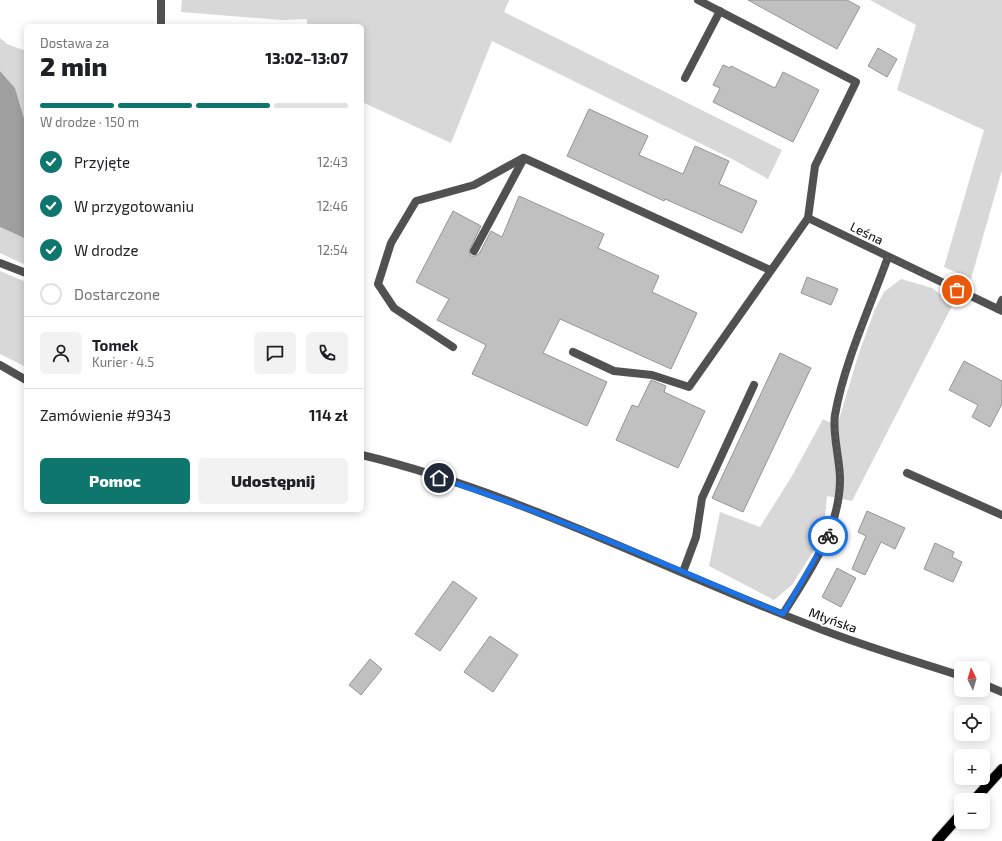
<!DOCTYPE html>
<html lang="pl">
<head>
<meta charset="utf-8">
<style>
	body { margin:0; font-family:"Exo 2",sans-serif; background:#f2f2f2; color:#202124; height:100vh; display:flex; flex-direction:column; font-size:15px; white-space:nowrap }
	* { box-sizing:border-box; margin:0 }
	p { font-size:13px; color:#757577 }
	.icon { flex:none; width:22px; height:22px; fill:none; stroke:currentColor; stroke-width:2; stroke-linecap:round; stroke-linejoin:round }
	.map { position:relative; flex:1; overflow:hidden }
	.details { position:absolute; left:24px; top:24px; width:340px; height:488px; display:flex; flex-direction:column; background:#fff; border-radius:6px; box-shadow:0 2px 10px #0003 }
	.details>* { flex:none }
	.needle { width:26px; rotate:355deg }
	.buttons { position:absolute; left:954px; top:661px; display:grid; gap:8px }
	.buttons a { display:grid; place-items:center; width:36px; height:36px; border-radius:6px; background:#fff; box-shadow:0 2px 10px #0003; font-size:20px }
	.pin { position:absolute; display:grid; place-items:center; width:34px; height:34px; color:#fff; margin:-17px; border:2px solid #fff; border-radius:50%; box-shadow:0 1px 4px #0007 }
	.courier { position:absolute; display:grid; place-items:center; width:40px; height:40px; margin:-20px; border:3px solid #1a73e8; border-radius:50%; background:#fff; color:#222; box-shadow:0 1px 5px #0007 }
	.headline em { font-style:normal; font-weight:800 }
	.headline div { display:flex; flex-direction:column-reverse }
	.headline { display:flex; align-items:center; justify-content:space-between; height:68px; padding:0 16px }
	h1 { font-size:26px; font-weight:800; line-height:30px }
	.bar { display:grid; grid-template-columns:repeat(4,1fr); gap:6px 4px; align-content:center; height:48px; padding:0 16px }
	.bar i { height:5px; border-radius:3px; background:#e0e0e0 }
	.bar .on { background:#0f766e }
	.bar p { grid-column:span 4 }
	.line { display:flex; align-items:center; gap:10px; padding:0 16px; border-top:1px solid #e0e0e0 }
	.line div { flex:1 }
	.round { display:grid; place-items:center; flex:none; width:42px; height:42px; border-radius:6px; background:#f2f2f2 }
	ol { padding:0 16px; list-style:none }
	li { display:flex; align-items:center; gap:12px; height:44px }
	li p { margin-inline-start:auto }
	li .icon { padding:4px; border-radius:50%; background:#0f766e; color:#fff; stroke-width:4 }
	li:last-child { color:#757577 }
	li i { width:22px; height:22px; border:2px solid #e0e0e0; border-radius:50% }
	.button { display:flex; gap:8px; margin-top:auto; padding:8px 16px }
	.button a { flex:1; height:46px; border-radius:6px; background:#0f766e; color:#fff; font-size:16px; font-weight:800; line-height:46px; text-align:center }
	.button a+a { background:#f2f2f2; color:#202124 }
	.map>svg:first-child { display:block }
</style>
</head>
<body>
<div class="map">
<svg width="1002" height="841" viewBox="0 0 1002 841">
	<rect width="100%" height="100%" fill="#fff"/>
	<!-- green -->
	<g fill="#d8d8d8">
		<polygon points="182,0 509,0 504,12 782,150 768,179 732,159 492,41 451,143 362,102 362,26 307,26 307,19 282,20 181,12"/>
		<polygon points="870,0 1002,0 1002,170 971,279 944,267 984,130 897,90 916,25"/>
		<polygon points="0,38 7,44 26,51 26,125 15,88 0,71"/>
		<polygon points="0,227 26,239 26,265 0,253"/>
		<polygon points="0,271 26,282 26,367 0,354"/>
		<polygon points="901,279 932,288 953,304 852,501 827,496 825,517 821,539 792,585 774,600 709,566 720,512 760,527 792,476 823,419 837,426 859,353 875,309 884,292"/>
	</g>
	<!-- water -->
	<polygon fill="#9f9f9f" points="0,71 15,88 26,125 26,239 0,227"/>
	<!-- building -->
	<g fill="#c0c0c0" stroke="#959595">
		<polygon points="748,0 847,0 860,7 837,49"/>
		<polygon points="878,48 897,59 887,77 868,66"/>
		<polygon points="723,65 730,68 731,66 775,88 783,72 819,90 793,142 713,102 720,88 713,85"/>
		<polygon points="589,109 648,136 639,155 683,174 695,146 729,161 719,184 757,201 742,233 665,199 664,201 567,156"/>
		<polygon points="519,196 604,234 598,248 659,276 652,292 697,313 671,369 560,319 543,353 607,382 587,426 472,374 486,345 437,320 449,299 416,282 453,211 481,226 469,251 471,256 475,256 479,254 491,231 502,237"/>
		<polygon points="807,277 838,289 831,305 801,293"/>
		<polygon points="780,353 811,368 743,512 712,498"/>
		<polygon points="964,361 1002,381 1002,404 990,427 972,417 978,405 949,390"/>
		<polygon points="651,380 666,386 664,392 705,411 678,468 616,440 632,405 638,407"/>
		<polygon points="867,511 905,528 895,549 881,542 865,575 852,569 866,536 858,532"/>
		<polygon points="935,543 954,552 952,557 962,562 953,582 924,569"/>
		<polygon points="837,568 856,578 841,607 822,597"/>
		<polygon points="453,581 477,598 440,651 415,634"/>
		<polygon points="490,636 518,655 493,692 464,672"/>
		<polygon points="370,659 382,669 361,695 349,685"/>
	</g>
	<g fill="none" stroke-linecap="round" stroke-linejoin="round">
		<defs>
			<g id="primary">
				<polyline points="974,800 1002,769"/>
				<polyline points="937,841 961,814"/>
			</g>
		</defs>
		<!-- primary casing -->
		<use href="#primary" stroke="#dbdbdb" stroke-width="12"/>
		<!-- service -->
		<g stroke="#515151" stroke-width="8">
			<polyline points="161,26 161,0"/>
			<polyline points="685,78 720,11"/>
			<polyline points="474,251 524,158 770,270"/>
			<polyline points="0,263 26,273"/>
			<polyline points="998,309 1002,300"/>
			<polyline points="453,347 394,308 378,284 391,243 416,201 474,185 523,158"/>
			<polyline points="573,352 614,371 652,375 689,387 808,218 815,166 856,82 698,0"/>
			<polyline points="907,473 1002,515"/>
			<polyline points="683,572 696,537 702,498 754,385"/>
			<path d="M783 614C809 572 840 530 840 479 840 460 832 433 835 415 844 363 870 307 888 257"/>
		</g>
		<!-- minor -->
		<g stroke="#515151" stroke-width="8">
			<polyline points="808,218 1002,311"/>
			<polyline points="0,365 26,380"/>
			<path d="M362 455C520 493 664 570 815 627 863 646 912 660 961 676"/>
			<polyline points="983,684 1002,692"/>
		</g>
		<!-- primary -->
		<use href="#primary" stroke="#000" stroke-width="10"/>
	</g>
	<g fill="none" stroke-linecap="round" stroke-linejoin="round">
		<!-- done -->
		<polyline stroke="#595959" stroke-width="4" stroke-dasharray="0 7.2" points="828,536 838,509 840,479 835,417 851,358 888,257 957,290"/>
		<!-- route -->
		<path stroke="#1a73e8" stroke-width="5" d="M439 478C556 516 670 566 783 614L828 536"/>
	</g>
	<g text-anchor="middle" stroke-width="4" stroke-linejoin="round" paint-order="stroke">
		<!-- street labels -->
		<g font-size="13" fill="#000" stroke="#fff">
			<text transform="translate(867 233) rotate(26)" y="5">Leśna</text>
			<text transform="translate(833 620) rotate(20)" y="5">Młyńska</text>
		</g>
	</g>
</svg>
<div class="buttons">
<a><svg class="needle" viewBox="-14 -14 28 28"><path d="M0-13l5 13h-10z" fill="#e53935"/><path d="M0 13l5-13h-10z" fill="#757577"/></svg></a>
<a><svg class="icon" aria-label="locate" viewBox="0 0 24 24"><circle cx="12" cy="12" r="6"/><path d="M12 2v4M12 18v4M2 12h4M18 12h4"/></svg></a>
<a>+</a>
<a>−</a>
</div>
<div class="pin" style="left:957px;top:290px;background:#ea580c"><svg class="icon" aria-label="bag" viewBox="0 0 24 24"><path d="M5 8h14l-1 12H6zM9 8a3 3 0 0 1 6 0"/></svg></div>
<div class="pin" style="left:439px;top:478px;background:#1f2937"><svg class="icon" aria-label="home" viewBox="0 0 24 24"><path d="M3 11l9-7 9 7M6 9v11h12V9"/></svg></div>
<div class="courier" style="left:828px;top:536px"><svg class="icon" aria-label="bike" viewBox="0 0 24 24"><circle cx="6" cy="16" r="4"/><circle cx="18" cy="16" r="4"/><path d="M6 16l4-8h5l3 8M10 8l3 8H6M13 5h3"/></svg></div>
<section class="details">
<div class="headline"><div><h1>2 min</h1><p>Dostawa za</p></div><em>13:02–13:07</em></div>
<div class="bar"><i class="on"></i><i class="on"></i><i class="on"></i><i></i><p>W drodze · 150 m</p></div>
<ol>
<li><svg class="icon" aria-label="check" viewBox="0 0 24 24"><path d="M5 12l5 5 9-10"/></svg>Przyjęte<p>12:43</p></li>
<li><svg class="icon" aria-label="check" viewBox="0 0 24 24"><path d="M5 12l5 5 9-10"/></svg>W przygotowaniu<p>12:46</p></li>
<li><svg class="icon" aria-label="check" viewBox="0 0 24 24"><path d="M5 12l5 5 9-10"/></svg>W drodze<p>12:54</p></li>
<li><i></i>Dostarczone</li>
</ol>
<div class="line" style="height:72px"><a class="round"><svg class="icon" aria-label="person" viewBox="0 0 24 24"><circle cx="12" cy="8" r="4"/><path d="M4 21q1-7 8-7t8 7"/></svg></a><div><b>Tomek</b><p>Kurier · 4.5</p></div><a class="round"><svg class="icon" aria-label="chat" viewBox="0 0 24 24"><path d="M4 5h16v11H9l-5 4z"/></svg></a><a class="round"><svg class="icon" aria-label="phone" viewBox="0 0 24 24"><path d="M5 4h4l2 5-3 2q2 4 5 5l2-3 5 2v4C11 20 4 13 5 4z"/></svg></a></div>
<div class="line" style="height:52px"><div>Zamówienie #9343</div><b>114 zł</b></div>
<div class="button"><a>Pomoc</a><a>Udostępnij</a></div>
</section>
</div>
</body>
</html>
